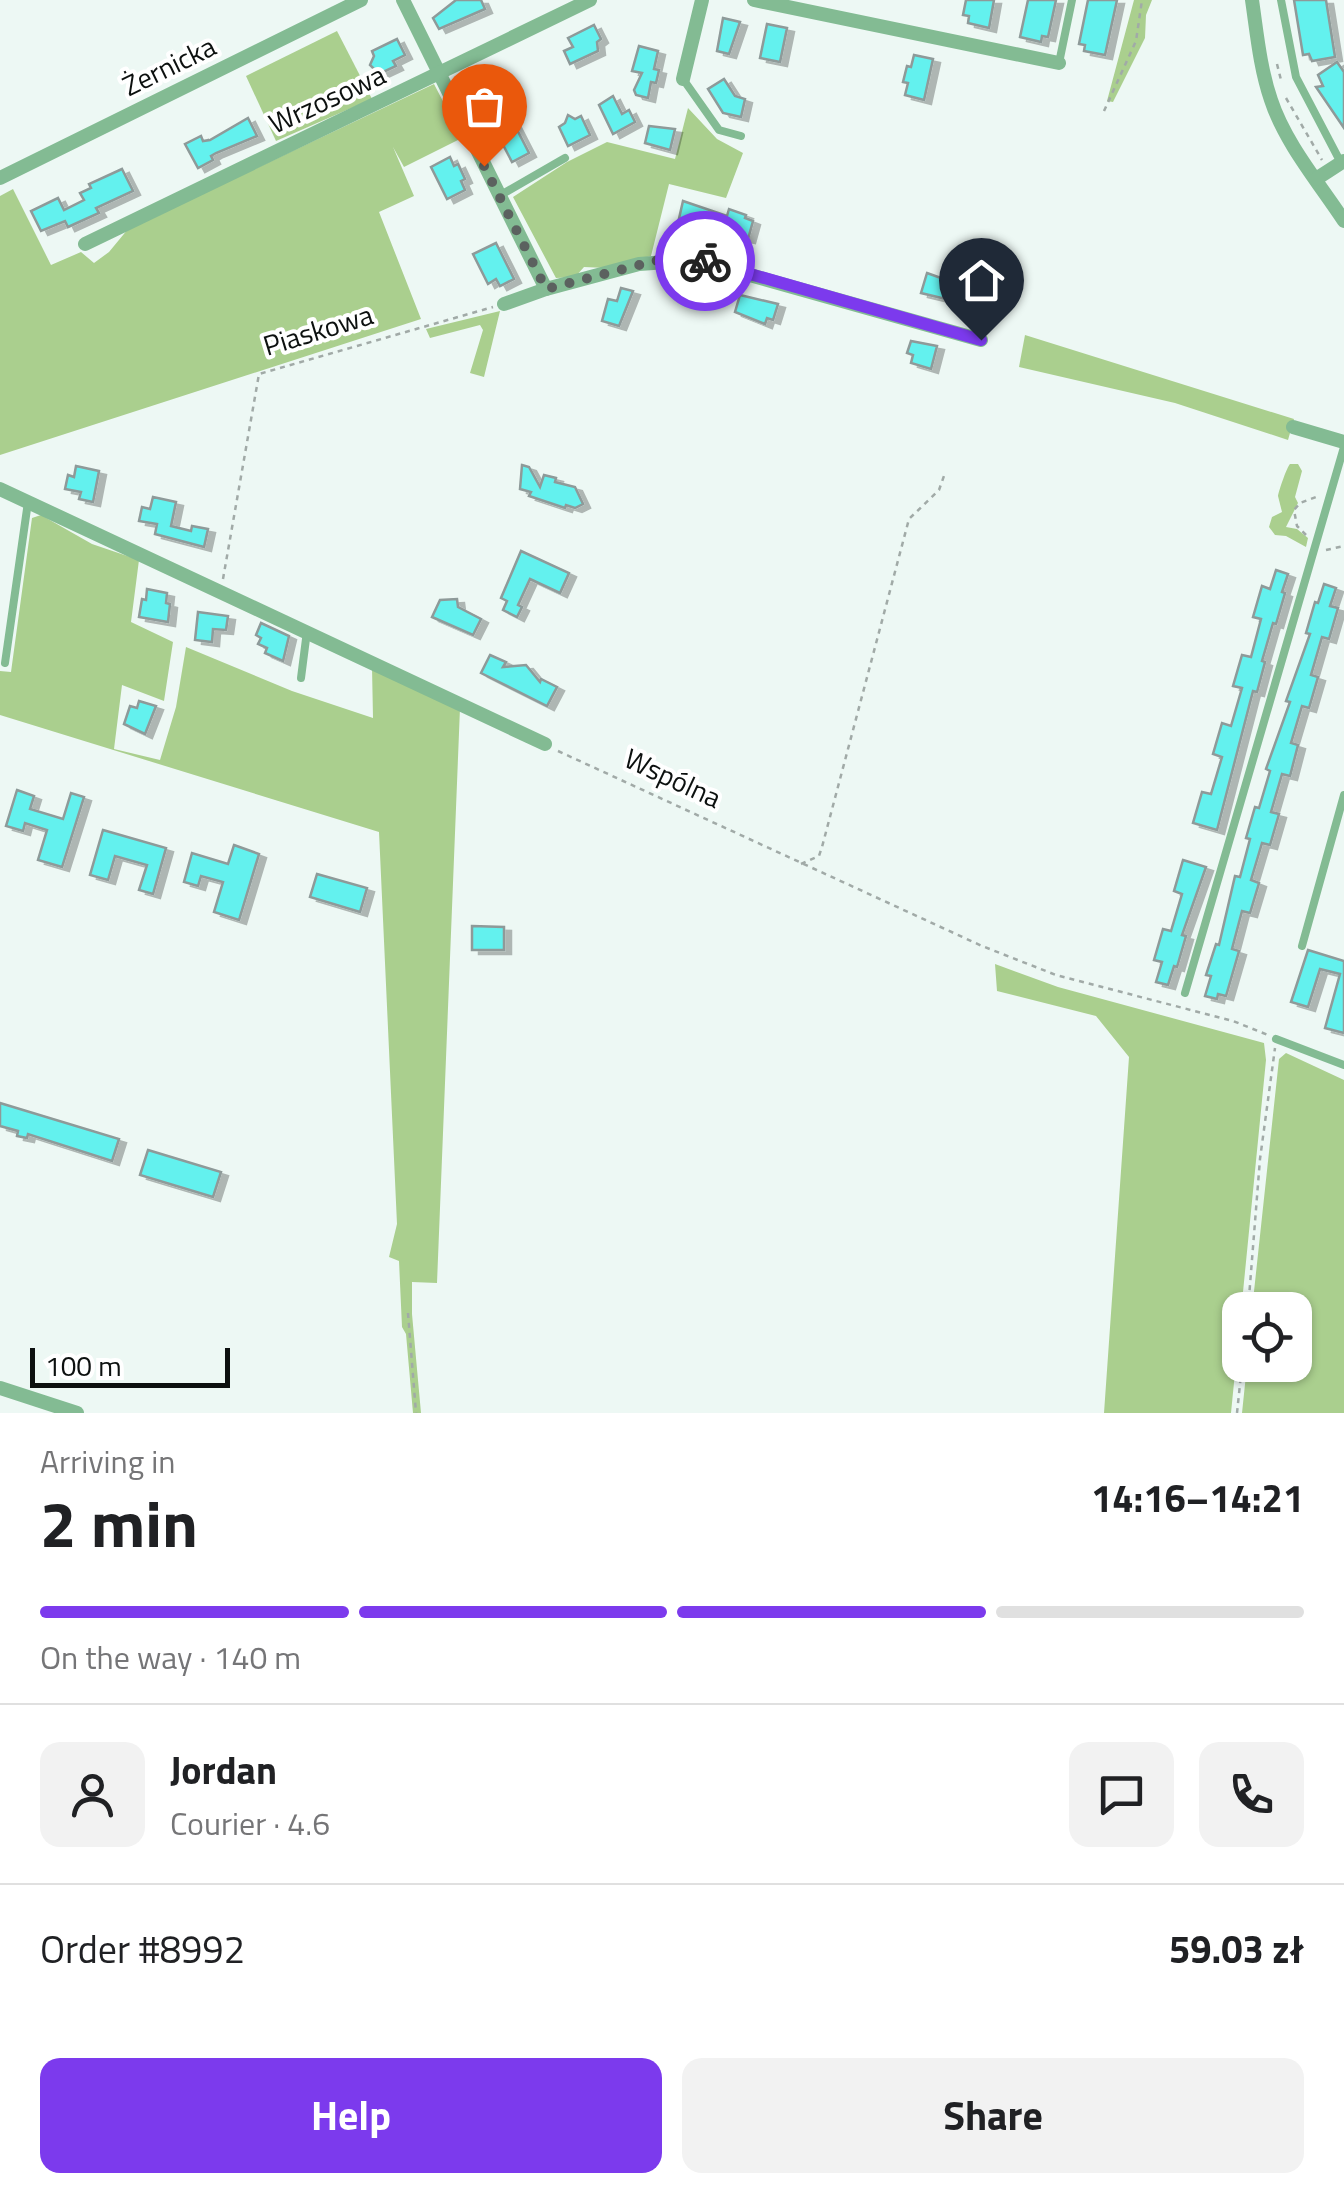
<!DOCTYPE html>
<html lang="en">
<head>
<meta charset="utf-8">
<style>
	body { margin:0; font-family:"Titillium Web",sans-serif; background:#f2f2f2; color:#202124; height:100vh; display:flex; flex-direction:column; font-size:38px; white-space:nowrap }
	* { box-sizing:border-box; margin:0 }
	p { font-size:32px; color:#757577 }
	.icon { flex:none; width:55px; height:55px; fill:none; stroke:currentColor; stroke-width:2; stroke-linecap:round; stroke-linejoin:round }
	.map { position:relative; height:1413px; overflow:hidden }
	.side { display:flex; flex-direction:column; background:#fff; flex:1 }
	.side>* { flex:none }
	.fabs { position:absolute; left:1222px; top:1292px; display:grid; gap:20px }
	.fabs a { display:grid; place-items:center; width:90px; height:90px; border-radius:20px; background:#fff; box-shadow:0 2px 8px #0004; font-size:50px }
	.scale { position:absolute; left:30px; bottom:25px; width:200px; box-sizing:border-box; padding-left:10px; border:5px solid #0c100f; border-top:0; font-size:28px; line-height:35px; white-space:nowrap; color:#0c100f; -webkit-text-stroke:8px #fff; paint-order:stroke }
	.pin { position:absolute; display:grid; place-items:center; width:85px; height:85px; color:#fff; margin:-102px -42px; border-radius:50% 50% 50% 0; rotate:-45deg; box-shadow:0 0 10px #0007 }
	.pin .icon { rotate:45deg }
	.courier { position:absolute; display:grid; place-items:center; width:100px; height:100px; margin:-50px; border:8px solid #7c3aed; border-radius:50%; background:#fff; color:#222; box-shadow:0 2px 12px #0007 }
	.summary em { font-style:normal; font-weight:700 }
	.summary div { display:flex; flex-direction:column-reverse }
	.summary { display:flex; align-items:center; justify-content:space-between; height:170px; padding:0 40px }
	h1 { font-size:65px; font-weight:700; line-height:75px }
	.bar { display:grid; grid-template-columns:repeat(4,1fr); gap:15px 10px; align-content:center; height:120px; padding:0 40px }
	.bar i { height:12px; border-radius:8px; background:#e0e0e0 }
	.bar .on { background:#7c3aed }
	.bar p { grid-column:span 4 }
	.line { display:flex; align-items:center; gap:25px; padding:0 40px; border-top:2px solid #e0e0e0 }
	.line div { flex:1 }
	.round { display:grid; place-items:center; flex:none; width:105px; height:105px; border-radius:20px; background:#f2f2f2 }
	.cta { display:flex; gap:20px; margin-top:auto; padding:20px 40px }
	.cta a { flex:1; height:115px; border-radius:20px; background:#7c3aed; color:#fff; font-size:40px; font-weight:700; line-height:115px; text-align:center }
	.cta a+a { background:#f2f2f2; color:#202124 }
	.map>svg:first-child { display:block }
</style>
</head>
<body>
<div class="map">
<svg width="1344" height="1413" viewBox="0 0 1344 1413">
	<defs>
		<filter id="shadow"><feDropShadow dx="7" dy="4" stdDeviation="0" flood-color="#0004"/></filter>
	</defs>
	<rect width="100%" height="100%" fill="#edf8f4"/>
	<!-- green -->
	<g fill="#aacf8e">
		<polygon points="1134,0 1152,0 1146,15 1145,38 1113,102 1107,101"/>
		<polygon points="337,31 372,99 276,141 246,76"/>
		<polygon points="434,84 462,138 404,167 393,147 414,196 379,212 421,319 0,455 0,196 13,189 51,265 81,252 94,263 109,252 128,229"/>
		<polygon points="688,108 717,139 743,153 726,198 669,184 651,256 606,268 584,267 575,277 556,278 513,197 567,162 607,142 675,159"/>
		<polygon points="500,311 484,377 470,373 483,330 480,325 430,338 426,329"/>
		<polygon points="1025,335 1294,419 1288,440 1175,403 1019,367"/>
		<path d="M1290 464H1298L1302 471 1295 497 1298 503 1286 527 1297 529 1308 538 1306 547 1286 536 1275 535 1269 527 1272 517 1282 512 1278 496C1279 490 1287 467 1290 464Z"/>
		<polygon points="41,515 92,544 139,560 131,622 173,642 164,701 122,685 114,749 160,760 176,707 186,647 292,691 373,718 372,667 460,708 437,1283 412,1282 412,1314 421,1413 413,1413 406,1334 402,1327 399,1261 389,1257 397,1224 379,832 0,715 0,671 11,672 32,518"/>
		<polygon points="995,964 1058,987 1264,1043 1266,1060 1231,1413 1104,1413 1129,1057 1096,1016 997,991"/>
		<polygon points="1286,1053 1344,1080 1344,1413 1242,1413 1247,1365 1295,1365 1295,1310 1252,1310 1279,1059"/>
	</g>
	<!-- building -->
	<g fill="#63f1ee" stroke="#8e9a99" stroke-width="2.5" filter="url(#shadow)">
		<polygon points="456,0 481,0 485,9 439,29 433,18"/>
		<polygon points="966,0 994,0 989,28 968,23 969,16 963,15"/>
		<polygon points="1028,0 1056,0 1048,37 1042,36 1041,42 1020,37"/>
		<polygon points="1088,0 1117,0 1105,55 1084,51 1085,45 1079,44"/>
		<polygon points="1294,0 1326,0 1335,57 1312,61 1309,54 1303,55"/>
		<polygon points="723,18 740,22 729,54 717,51"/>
		<polygon points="767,24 787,28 780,62 760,58"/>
		<polygon points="594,25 601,39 597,42 598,51 570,64 564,51 573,47 568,38"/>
		<polygon points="397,39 405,55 393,61 396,66 379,74 370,65 374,56 372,51"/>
		<polygon points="639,46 658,51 654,69 659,70 656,83 651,82 648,98 636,95 634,90 642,73 632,71"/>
		<polygon points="914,55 933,59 924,100 905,95 908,83 903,82 907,66 911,67"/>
		<polygon points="1337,62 1344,72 1344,128 1316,87 1323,86 1318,75"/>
		<polygon points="492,77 497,88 499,87 504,95 507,94 515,111 509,114 529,153 512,162 500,139 509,135 497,112 492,102 482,106 472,86"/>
		<polygon points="724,79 735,96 745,99 741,117 723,113 708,89"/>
		<polygon points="613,96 622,114 629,110 635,122 613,134 599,105"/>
		<polygon points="568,115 575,119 581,116 590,135 568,146 559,127 565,123"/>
		<polygon points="248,118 257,136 216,153 211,156 213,160 198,168 185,144 201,136 203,141 210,140"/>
		<polygon points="649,126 675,129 670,150 645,143"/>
		<polygon points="450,157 454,166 458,164 465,179 461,181 465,190 447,199 431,167"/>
		<polygon points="122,169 133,191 96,208 99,213 68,227 65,221 41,231 31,211 58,198 64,210 84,200 80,193 91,188 89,184"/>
		<polygon points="683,201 727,216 729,209 746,215 745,218 753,221 748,239 735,236 734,241 678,223"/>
		<polygon points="496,243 514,279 500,286 496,279 488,284 473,254"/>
		<polygon points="927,273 955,283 950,300 921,293"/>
		<polygon points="621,288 633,291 619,326 602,321 608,299 617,301"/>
		<polygon points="740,295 778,304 773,320 767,318 765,324 735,312"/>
		<polygon points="911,341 937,346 931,369 911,363 913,355 907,353"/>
		<polygon points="522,465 529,467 540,487 544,475 556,478 555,482 575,487 583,504 575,508 566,505 565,508 529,496 531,492 520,489"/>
		<polygon points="76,466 99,471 93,502 79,499 81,492 65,489 68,475 74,477"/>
		<polygon points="153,497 176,502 171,526 191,531 192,526 208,529 204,547 155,534 157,524 139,521 142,507 150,509"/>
		<polygon points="521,551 569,573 560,593 530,579 518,605 522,607 517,617 503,610 507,601 501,598"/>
		<polygon points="1276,570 1288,574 1282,592 1285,593 1276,624 1273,623 1262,661 1265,662 1257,692 1253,691 1217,830 1193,823 1202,792 1211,794 1222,757 1213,754 1222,723 1231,726 1242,688 1233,686 1242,655 1251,657 1261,619 1253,617 1262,586 1270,589"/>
		<polygon points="1324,584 1336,588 1330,606 1338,608 1329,639 1322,637 1311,675 1318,677 1309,708 1302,706 1291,743 1298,745 1290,776 1282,774 1271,812 1279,814 1270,845 1262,843 1251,880 1259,883 1250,913 1242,911 1232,949 1239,951 1226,996 1218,994 1217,999 1205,996 1211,976 1206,975 1216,944 1219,945 1235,876 1240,877 1250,839 1246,838 1255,807 1259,808 1270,771 1266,769 1290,702 1286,701 1310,634 1306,633 1315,602 1318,603"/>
		<polygon points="147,589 167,593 166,603 170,604 168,622 139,617 142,599 146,600"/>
		<polygon points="457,599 458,607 481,619 473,635 432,617 440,600"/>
		<polygon points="198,612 228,616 226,630 213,629 212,642 195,640"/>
		<polygon points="261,623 289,636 283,661 265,653 267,648 258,644 261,638 256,635"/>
		<polygon points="490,655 506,662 503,667 526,665 540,682 541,679 557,687 547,706 481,673"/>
		<polygon points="139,701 156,706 145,734 124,724 130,706 137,708"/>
		<polygon points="17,790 34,796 30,809 63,819 71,793 84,797 62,867 38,860 47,830 25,823 23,831 6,826"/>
		<polygon points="103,830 166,848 153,894 139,890 147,865 115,856 108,880 90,875"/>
		<polygon points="234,845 259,854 239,920 214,912 223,882 201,876 198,886 184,882 192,853 228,864"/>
		<polygon points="1183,860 1206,867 1182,935 1186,936 1177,967 1174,966 1168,985 1156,982 1162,962 1154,960 1163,929 1171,931 1182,894 1174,891"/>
		<polygon points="317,874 367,888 360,912 310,897"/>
		<polygon points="472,926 504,927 504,950 472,950"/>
		<polygon points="1308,950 1344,961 1344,1033 1325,1028 1340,974 1320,969 1308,1007 1291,1002"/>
		<polygon points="0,1103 119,1139 112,1161 28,1134 27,1138 17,1136 18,1131 0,1126"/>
		<polygon points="148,1150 221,1172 213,1197 140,1175"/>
	</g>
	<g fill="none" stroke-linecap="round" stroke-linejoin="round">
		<!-- path -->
		<g stroke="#a1aaa7" stroke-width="2.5" stroke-dasharray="5 5" stroke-linecap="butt">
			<polyline points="1277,64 1281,80"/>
			<polyline points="1286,98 1322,160"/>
			<polyline points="1104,111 1136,41 1142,0"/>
			<polyline points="1306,535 1297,526 1294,510 1300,503 1316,497"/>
			<polyline points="1326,550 1344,546"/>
			<polyline points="223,579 259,374 493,307"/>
			<polyline points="558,751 982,946 1056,975 1233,1021 1268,1035"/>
			<polyline points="801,864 819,856 822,847 909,519 939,490 945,473"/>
			<polyline points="1248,1310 1260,1159 1275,1048"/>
			<polyline points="408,1313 416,1413"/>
			<polyline points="1237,1413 1242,1365"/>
		</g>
		<!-- lane -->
		<g stroke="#83bb93" stroke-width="8">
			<polyline points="1281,0 1296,77 1341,163"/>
			<polyline points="1059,63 1072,0"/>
			<polyline points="683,79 719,130 741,136"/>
			<polyline points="499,196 565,158"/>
			<polyline points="5,663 28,502"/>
			<polyline points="301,678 307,631"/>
			<polyline points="1302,946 1344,795"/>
			<polyline points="1185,993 1344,447"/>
			<polyline points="1276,1039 1344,1065"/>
		</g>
		<!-- street -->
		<g stroke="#83bb93" stroke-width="14">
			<polyline points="403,0 546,289"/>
			<polyline points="754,0 1059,63"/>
			<path d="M1252 0C1257 34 1260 68 1271 100 1285 143 1319 183 1344 221"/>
			<polyline points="683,79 702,0"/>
			<polyline points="0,178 361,0"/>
			<polyline points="1316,179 1344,161"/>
			<polyline points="85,244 590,0"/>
			<polyline points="504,304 546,289 639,264 696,260 981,340"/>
			<polyline points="1293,427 1344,442"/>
			<polyline points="0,489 545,744"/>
			<polyline points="0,1388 77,1413"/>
		</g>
	</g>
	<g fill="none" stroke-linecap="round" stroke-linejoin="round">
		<!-- done -->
		<polyline stroke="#5b615f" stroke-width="10" stroke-dasharray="0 18" points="484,166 546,289 659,260 705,261"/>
		<!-- route -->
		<polyline stroke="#7c3aed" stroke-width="12" points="705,261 981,340"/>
	</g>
	<g text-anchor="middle" stroke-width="8" stroke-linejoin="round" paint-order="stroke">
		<!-- street labels -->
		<g font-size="28" fill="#0c100f" stroke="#fff">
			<text transform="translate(169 66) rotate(-26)" y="10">Żernicka</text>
			<text transform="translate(327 99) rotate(-25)" y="10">Wrzosowa</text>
			<text transform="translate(318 330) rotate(-17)" y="10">Piaskowa</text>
			<text transform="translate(673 778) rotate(25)" y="10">Wspólna</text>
		</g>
	</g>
</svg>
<div class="fabs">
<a><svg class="icon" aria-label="locate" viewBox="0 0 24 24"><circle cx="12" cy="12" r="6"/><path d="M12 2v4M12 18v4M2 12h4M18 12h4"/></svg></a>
</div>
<div class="scale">100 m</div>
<div class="pin" style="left:484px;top:166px;background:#ea580c"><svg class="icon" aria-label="bag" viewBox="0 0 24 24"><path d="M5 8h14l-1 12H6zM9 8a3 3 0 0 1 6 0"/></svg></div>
<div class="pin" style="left:981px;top:340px;background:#1f2937"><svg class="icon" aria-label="home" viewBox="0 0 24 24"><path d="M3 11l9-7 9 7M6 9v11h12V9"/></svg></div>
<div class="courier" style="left:705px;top:261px"><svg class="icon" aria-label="bike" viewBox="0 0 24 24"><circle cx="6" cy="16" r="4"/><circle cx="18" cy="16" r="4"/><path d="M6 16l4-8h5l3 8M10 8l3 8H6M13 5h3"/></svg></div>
</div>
<section class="side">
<div class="summary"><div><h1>2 min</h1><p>Arriving in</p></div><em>14:16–14:21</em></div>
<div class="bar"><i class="on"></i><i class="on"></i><i class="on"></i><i></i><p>On the way · 140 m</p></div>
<div class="line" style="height:180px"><a class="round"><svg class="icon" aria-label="person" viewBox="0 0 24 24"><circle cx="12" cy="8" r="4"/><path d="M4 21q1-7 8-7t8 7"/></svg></a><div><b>Jordan</b><p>Courier · 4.6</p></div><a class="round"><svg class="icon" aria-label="chat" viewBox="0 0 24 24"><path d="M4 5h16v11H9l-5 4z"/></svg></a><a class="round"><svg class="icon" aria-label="phone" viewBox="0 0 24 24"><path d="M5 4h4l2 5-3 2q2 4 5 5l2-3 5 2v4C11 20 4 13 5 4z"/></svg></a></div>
<div class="line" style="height:130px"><div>Order #8992</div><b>59.03 zł</b></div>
<div class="cta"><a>Help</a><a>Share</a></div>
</section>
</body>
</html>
